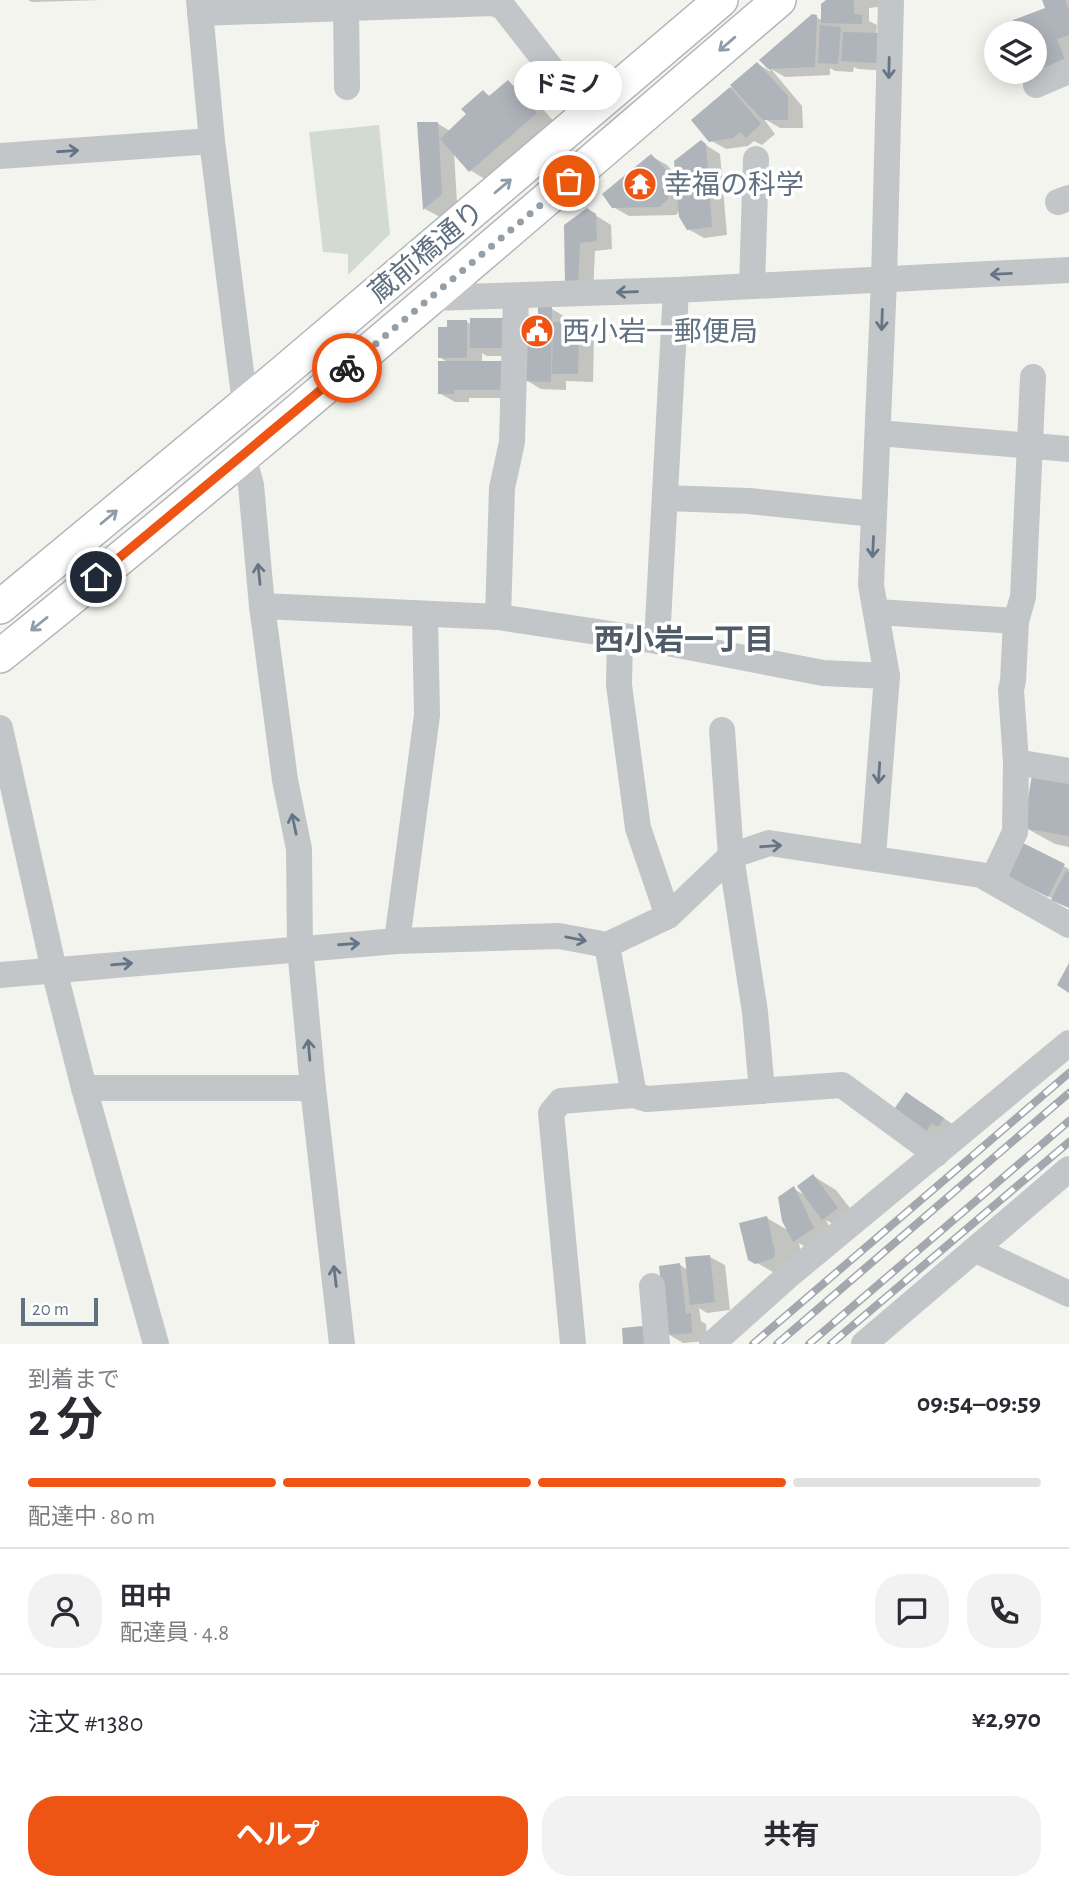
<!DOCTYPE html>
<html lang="ja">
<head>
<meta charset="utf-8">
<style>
	body { margin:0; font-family:"Alegreya Sans","Noto Sans JP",sans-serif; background:#f2f2f3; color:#2b2b33; height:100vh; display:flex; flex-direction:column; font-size:26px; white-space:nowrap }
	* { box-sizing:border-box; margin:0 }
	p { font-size:23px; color:#7c7c81 }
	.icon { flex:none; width:38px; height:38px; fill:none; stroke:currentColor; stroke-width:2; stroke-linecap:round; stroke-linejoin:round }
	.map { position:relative; height:1344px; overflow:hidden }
	.sheet { display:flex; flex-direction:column; background:#fff; flex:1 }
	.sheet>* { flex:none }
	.fabs { position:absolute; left:984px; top:21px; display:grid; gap:14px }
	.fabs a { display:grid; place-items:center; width:63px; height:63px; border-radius:50%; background:#fff; box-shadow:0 4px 18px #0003; font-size:35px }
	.scale { position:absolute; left:21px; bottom:18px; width:77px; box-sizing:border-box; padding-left:7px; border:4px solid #617182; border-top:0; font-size:19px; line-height:24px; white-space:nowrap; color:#617182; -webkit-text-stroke:5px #fff; paint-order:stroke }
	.pin { position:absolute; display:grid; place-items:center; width:60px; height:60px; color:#fff; margin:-30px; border:4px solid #fff; border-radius:50%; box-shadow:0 2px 7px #0007 }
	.courier { position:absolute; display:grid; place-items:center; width:70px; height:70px; margin:-35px; border:5px solid #ee5515; border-radius:50%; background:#fff; color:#222; box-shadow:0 2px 9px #0007 }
	.bubble { position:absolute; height:49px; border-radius:24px; background:#fff; box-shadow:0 4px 18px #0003; font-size:23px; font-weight:700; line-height:49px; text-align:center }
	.head em { font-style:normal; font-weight:700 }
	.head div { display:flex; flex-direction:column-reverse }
	.head { display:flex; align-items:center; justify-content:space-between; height:119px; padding:0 28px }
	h1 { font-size:46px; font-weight:700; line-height:52px }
	.bar { display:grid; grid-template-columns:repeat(4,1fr); gap:10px 7px; align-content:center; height:84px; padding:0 28px }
	.bar i { height:9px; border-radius:5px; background:#e1e1e2 }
	.bar .on { background:#ee5515 }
	.bar p { grid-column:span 4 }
	.line { display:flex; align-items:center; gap:18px; padding:0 28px; border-top:2px solid #e1e1e2 }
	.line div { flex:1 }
	.round { display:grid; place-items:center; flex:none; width:74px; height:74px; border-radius:28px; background:#f2f2f3 }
	.button { display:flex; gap:14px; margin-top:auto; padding:14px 28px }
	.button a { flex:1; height:80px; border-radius:28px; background:#ee5515; color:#fff; font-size:28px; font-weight:700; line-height:80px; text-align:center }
	.button a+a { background:#f2f2f3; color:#2b2b33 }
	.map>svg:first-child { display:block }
</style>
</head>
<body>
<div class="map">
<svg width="1069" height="1344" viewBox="0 0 1069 1344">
	<rect width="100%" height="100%" fill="#f4f4ef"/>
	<!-- green -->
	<polygon fill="#d3dbd0" points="379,125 390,234 348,275 348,254 323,252 309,132"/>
	<!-- shadow -->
	<g fill="#0003">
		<polygon points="28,0 102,0 32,2"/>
		<polygon points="829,0 878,0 878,7 869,8 869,21 877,25 876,34 891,71 858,69 854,67 853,72 835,71 830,68 830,75 785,77 771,69 802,106 803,128 780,128 763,118 775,134 762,145 754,141 748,146 726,149 710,140 694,120 758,64 771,72 762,60 816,17 823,21"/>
		<polygon points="1048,0 1069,0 1069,76 1036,74 1034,33 1020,33 1016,21 1047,9"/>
		<polygon points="508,82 531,96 559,127 493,184 470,170 454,152 457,203 440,217 425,209 419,123 437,123 450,131 469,114 483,92 491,97"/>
		<polygon points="701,142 720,154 727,235 704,238 688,229 680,210 676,215 629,216 613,207 651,156 667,165 677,176"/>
		<polygon points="587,210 611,225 612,249 595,251 593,293 567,284"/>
		<polygon points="552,309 567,318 567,324 579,324 594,333 593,382 566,381 566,390 541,389 526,380 540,317"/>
		<polygon points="467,322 520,356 487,356 482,353 482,363 516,398 469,398 469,402 455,402 439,393 449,363 439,357 449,329"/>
		<polygon points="1069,777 1069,847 1055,844 1024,827"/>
		<polygon points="1022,844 1069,869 1069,907 1022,883"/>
		<polygon points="922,1103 958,1128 940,1141 925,1132"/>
		<polygon points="813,1176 836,1190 860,1221 847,1232 826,1220 836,1241 817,1254 799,1243 805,1271 787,1280 750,1259 767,1218 789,1231 794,1189 806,1196"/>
		<polygon points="710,1257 725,1265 730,1310 707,1313 699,1308 701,1321 706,1324 707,1341 683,1343 668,1334 680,1265 688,1270"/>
	</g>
	<!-- building -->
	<g fill="#aeb4ba">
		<polygon points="826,0 854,0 854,14 862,15 862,24 821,23 821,4"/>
		<polygon points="1042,0 1065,0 1069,11 1069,35 1057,39 1066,63 1035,76 1034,33 1018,33 1013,20 1045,8"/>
		<polygon points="812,14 817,15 815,67 768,69 759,60"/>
		<polygon points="820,25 841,27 838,64 818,63"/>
		<polygon points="843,32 880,33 876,63 841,61"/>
		<polygon points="757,62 788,96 788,120 763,120 730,85"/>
		<polygon points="508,80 537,113 469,172 440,139 466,114 461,109 483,90 489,96"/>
		<polygon points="730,87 761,124 746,138 740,132 733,138 709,142 691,120"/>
		<polygon points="417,122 438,122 442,194 423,210"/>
		<polygon points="701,140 706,144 712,227 687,230 679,217 674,161"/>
		<polygon points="651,154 668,172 668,199 660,207 612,208 602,194"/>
		<polygon points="587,208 596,214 597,241 580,243 578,285 565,285 564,225"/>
		<polygon points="538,307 552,307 551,382 524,381 526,315 538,316"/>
		<rect x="470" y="318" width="35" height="30"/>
		<polygon points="447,320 467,320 467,358 438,358 438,327 447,327"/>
		<polygon points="553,322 579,323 578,374 552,374"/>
		<polygon points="438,361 502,361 502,390 454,390 454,394 438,394"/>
		<polygon points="1033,769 1069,775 1069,836 1023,828"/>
		<polygon points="1021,842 1065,864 1048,897 1004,875"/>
		<polygon points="1066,871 1069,872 1069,908 1051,900"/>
		<polygon points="1069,963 1069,993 1057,985"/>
		<polygon points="906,1092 944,1118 938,1127 932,1123 924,1134 892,1112"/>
		<polygon points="813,1174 838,1208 822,1220 797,1186"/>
		<polygon points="794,1186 814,1228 793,1242 782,1221 778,1197"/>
		<polygon points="767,1216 775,1253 774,1258 755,1264 748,1260 739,1223"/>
		<polygon points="710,1255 715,1302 690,1305 685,1257"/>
		<polygon points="680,1263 686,1314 691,1313 692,1333 666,1335 659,1266"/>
		<polygon points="643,1326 645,1344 623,1344 622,1328"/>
	</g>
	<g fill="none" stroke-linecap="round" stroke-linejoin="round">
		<defs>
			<g id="major">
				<polyline points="0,607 281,374 721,0"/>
				<path d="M0 656C265 443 521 221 779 0"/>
			</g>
		</defs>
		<!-- major casing -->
		<use href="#major" stroke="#b3b7bb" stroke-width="36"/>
		<!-- minor -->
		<g stroke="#c3c6c9" stroke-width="26">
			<polyline points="199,0 212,141 245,404"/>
			<polyline points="346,8 347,87"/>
			<polyline points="200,13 494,3 503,7 587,114"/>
			<polyline points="1036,85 1069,71"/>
			<polyline points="0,156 212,141"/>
			<polyline points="1058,202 1069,198"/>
			<polyline points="752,286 756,159"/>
			<polyline points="432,298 676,290 1069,270"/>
			<polyline points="878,433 1069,449"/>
			<polyline points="243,456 251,485 262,606 285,780 299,849 300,948 313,1088 342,1344"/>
			<polyline points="665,498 749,501 874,514"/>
			<polyline points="262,606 498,617 657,641 823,673 887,676"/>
			<polyline points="877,612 1016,621"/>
			<polyline points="498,617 502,488 512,442 516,296"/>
			<polyline points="620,637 619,685 638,828 668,916"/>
			<polyline points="657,641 676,290"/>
			<polyline points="0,728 54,970 84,1088 156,1344"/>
			<polyline points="722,730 731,856 755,1012 762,1091"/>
			<polyline points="1016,762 1069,771"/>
			<polyline points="873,857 887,676 871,585 884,280 891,0"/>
			<polyline points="993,879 1015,832 1016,762 1011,690 1013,681 1016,621 1023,597 1033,377"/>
			<polyline points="397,941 427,715 425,614"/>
			<polyline points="607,945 634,1095"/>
			<polyline points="0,975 397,941 559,936 607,945 668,916 731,856 769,843 981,875 1069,925"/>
			<polyline points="84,1088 313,1088"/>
			<polyline points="976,1250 1069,1294"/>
			<polyline points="652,1286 657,1344"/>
			<polyline points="573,1344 551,1113 561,1101 634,1095 647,1099 842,1085 936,1154"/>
			<polyline points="712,1344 788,1276 1069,1043"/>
			<polyline points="864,1344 1069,1169"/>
		</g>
		<!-- major -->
		<use href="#major" stroke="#fff" stroke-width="33"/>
		<defs>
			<g id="rail">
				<polyline points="753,1344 1069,1073"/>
				<polyline points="777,1344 1069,1093"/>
				<polyline points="809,1344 1069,1121"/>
				<polyline points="831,1344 1069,1142"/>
			</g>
		</defs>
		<!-- rail casing -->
		<use href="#rail" stroke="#a2a8ae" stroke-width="8"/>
		<!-- rail -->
		<use href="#rail" stroke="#fff" stroke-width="5" stroke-dasharray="16" stroke-linecap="butt"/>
	</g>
	<!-- one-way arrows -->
	<defs><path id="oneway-shaft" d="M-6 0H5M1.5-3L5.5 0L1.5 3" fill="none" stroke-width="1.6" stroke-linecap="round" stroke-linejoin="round" transform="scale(1.75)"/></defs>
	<g stroke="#909ca8">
		<use href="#oneway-shaft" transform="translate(727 44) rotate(139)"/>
		<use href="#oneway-shaft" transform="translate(503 186) rotate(-40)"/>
		<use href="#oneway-shaft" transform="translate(109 517) rotate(-40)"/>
		<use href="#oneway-shaft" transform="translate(39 624) rotate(141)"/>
	</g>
	<g stroke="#667586">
		<use href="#oneway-shaft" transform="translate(889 68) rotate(91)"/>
		<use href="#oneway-shaft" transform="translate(68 151) rotate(-4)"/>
		<use href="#oneway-shaft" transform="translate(1001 274) rotate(177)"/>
		<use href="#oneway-shaft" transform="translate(627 292) rotate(178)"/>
		<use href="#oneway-shaft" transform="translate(882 320) rotate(92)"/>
		<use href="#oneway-shaft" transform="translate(873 547) rotate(93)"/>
		<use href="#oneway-shaft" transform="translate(259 574) rotate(-96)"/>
		<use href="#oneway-shaft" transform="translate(879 773) rotate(94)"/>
		<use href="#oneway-shaft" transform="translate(294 824) rotate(-102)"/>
		<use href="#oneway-shaft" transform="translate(771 846) rotate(-4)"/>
		<use href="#oneway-shaft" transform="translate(576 939) rotate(11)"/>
		<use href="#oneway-shaft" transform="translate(349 944) rotate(-4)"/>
		<use href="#oneway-shaft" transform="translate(122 964) rotate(-5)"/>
		<use href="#oneway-shaft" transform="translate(309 1050) rotate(-95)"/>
		<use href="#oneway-shaft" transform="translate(335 1276) rotate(-97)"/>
	</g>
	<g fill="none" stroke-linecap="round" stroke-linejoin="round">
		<!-- done -->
		<polyline stroke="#949fa8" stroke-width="7" stroke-dasharray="0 12.6" points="347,368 569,181"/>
		<!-- route -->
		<polyline stroke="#ee5515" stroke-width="9" points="96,577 347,368"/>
	</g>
	<!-- icons -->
	<defs>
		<symbol id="temple-disc" viewBox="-11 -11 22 22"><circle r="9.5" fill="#ee5515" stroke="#fff"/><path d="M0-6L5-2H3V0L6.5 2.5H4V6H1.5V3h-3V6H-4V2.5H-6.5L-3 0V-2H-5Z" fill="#fff"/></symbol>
		<symbol id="civic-disc" viewBox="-11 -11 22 22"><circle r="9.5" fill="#ee5515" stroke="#fff"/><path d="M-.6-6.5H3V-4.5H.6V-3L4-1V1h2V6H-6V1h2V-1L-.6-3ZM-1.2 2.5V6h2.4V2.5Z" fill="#fff"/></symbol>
	</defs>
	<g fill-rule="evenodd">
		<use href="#temple-disc" x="621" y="165" width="38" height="38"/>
		<use href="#civic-disc" x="518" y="312" width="38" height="38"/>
	</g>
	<g text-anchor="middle" stroke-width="7" stroke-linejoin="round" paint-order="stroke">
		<!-- poi labels -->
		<g font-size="28" fill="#617182" stroke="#fff" text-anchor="start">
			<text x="664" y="194">幸福の科学</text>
			<text x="562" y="341">西小岩一郵便局</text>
		</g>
		<!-- street labels -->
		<g font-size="28" fill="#617182" stroke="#fff">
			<text transform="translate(426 251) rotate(-40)" y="10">蔵前橋通り</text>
		</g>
		<!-- neighbourhood labels -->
		<g font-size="30" font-weight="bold" fill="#4f5b67" stroke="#fff">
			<text x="684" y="650">西小岩一丁目</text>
		</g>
	</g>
</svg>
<div class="fabs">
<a><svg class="icon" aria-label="layers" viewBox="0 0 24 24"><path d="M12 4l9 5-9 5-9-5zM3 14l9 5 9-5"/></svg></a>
</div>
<div class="scale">20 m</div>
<div class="pin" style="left:569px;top:181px;background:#ea580c"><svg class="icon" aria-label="bag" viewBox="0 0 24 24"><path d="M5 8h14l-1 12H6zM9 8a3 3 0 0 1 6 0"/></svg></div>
<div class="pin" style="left:96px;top:577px;background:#1f2937"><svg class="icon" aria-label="home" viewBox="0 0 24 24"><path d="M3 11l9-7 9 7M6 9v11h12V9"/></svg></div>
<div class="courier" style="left:347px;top:368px"><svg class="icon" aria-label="bike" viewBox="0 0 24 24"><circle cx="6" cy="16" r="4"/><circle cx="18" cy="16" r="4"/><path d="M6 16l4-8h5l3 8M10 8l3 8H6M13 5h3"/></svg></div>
<div class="bubble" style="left:514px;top:61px;width:108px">ドミノ</div>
</div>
<section class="sheet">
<div class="head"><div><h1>2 分</h1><p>到着まで</p></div><em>09:54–09:59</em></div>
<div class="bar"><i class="on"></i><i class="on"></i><i class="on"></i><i></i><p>配達中 · 80 m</p></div>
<div class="line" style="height:126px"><a class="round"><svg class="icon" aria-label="person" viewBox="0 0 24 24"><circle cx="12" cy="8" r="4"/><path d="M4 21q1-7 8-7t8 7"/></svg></a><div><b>田中</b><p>配達員 · 4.8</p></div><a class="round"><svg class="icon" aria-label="chat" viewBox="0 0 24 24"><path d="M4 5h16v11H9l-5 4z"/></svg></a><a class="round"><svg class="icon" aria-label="phone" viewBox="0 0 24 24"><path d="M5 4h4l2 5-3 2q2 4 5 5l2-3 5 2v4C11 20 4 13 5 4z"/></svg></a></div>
<div class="line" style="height:91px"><div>注文 #1380</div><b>¥2,970</b></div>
<div class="button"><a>ヘルプ</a><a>共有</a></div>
</section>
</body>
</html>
